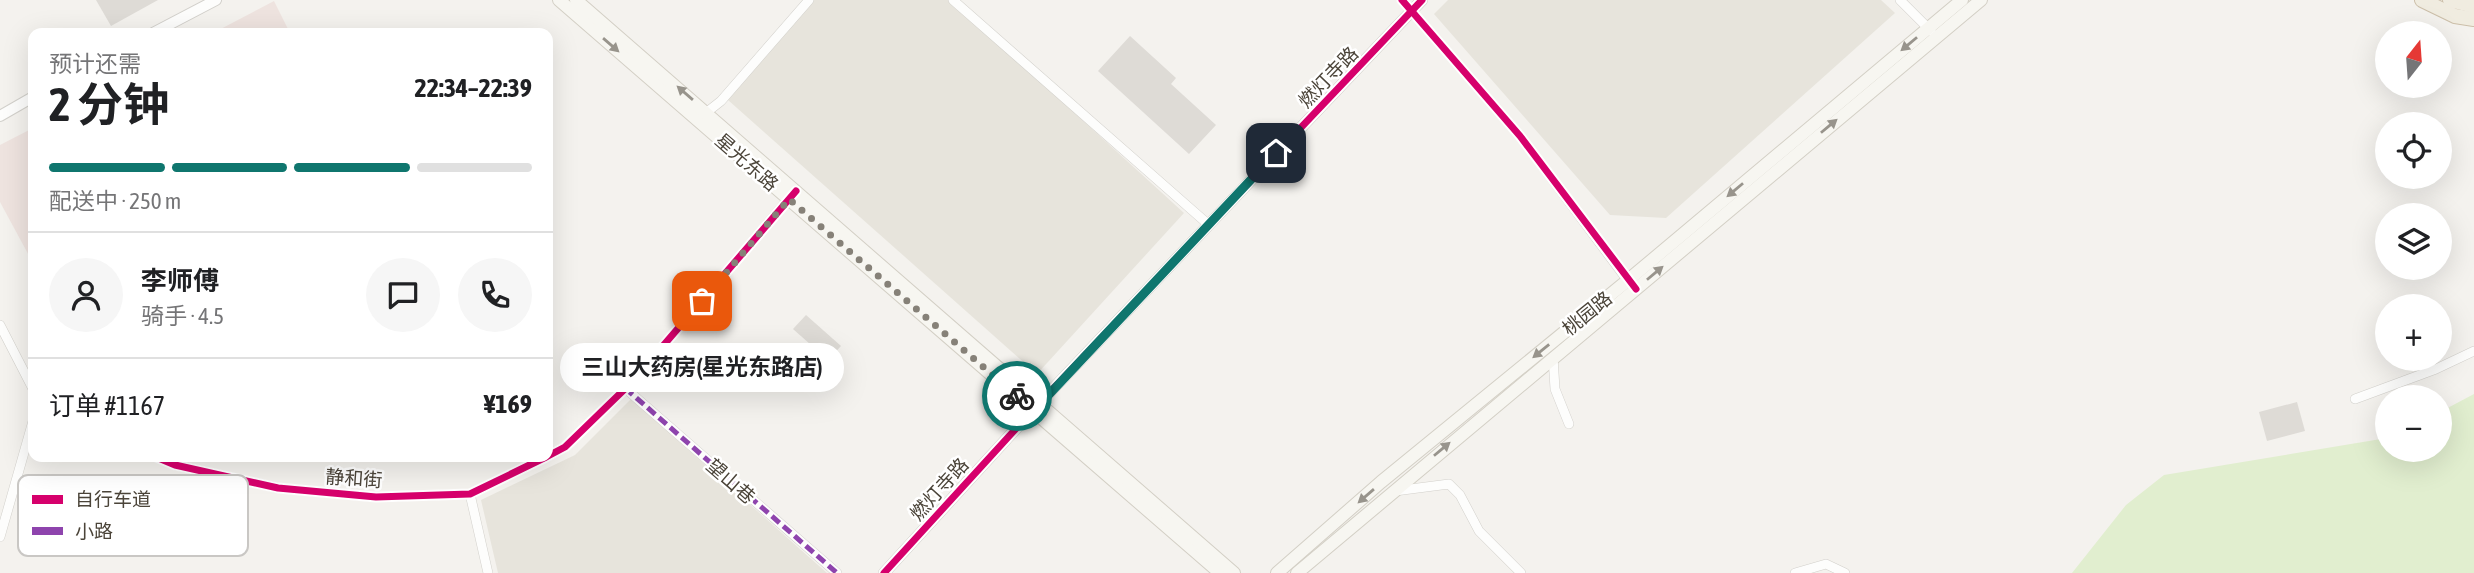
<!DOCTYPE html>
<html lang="zh">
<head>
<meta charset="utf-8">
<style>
	body { margin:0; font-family:"Asap Condensed","Noto Sans SC",sans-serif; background:#f6f6f6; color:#202124; height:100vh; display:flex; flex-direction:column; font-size:26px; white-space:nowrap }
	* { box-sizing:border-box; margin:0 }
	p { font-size:23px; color:#757577 }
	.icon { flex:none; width:38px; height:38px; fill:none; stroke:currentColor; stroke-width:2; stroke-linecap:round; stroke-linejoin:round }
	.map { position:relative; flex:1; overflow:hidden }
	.panel { position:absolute; left:28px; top:28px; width:525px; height:434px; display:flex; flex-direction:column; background:#fff; border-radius:14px; box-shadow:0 7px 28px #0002 }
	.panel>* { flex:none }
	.needle { width:46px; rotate:17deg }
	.buttons { position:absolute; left:2375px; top:21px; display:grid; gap:14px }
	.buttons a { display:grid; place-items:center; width:77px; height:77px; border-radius:50%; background:#fff; box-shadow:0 7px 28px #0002; font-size:35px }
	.pin { position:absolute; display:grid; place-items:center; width:60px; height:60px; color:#fff; margin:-30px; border-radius:14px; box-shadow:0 4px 10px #0006 }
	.courier { position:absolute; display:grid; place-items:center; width:70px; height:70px; margin:-35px; border:5px solid #0f766e; border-radius:50%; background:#fff; color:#222; box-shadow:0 2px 9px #0007 }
	.bubble { position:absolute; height:49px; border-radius:24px; background:#fff; box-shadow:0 7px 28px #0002; font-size:23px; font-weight:700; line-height:49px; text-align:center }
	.summary em { font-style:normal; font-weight:700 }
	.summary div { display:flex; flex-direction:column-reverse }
	.summary { display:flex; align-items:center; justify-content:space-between; height:119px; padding:0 21px }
	h1 { font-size:46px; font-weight:700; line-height:52px }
	.bar { display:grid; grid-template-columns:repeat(4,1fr); gap:10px 7px; align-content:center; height:84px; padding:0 21px }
	.bar i { height:9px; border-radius:5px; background:#e0e0e0 }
	.bar .active { background:#0f766e }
	.bar p { grid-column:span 4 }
	.line { display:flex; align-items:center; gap:18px; padding:0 21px; border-top:2px solid #e0e0e0 }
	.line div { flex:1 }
	.round { display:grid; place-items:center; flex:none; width:74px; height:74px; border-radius:37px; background:#f6f6f6 }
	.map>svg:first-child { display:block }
</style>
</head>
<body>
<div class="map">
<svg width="2474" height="573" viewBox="0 0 2474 573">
	<rect width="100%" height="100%" fill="#f4f2ee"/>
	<!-- residential -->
	<g fill="#e7e4dc">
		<polygon points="807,0 951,0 1184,213 1037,374 728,100"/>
		<polygon points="1448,0 1881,0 1895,13 1666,218 1610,215 1434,14"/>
		<polygon points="631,399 827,573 498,573 481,500 575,455"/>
	</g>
	<!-- medical -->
	<g fill="#eee3df">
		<polygon points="274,1 290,33 213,33"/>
		<polygon points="33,128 33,263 0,202 0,145"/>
	</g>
	<!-- green -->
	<polygon fill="#e1eecf" points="2474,394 2474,573 2072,573 2126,505 2164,475 2387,438 2387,450 2440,450 2440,412"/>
	<!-- building -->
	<g fill="#dedbd6">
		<polygon points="96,0 158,0 111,26"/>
		<polygon points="1130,36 1176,78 1171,84 1216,125 1189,154 1098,71"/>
		<polygon points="806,315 841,346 828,360 793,329"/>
		<polygon points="2297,402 2305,431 2267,441 2259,412"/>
	</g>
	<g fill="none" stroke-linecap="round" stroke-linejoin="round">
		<defs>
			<g id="minor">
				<polyline points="953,0 1209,225"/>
				<polyline points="1402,0 1520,136 1631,285"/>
				<polyline points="1900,0 1931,31"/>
				<polyline points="707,112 721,101 809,0"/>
				<polyline points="0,325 33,389"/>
				<polyline points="1553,357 1555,389 1569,424"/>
				<polyline points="625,388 837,573"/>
				<polyline points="2355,399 2436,369 2474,351"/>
				<polyline points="548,456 565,447 632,382 792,195"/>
				<polyline points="156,457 175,465 278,488 376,497 470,494 546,457"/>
				<polyline points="1395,491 1449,484 1460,495 1479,531 1521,573"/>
				<polyline points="470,494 488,573"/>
				<polyline points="0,537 33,421"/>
				<polyline points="1795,573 1826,564 1845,573"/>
			</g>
			<g id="tertiary">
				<polyline points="153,33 216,0"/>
				<polyline points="0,116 33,97"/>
				<polyline points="884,573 1033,410 1422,0"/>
			</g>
			<g id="secondary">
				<polyline points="559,0 1220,573"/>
				<polyline points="576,0 1234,573"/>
				<polyline points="1277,573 1381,482 1627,281 1962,0"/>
				<polyline points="1297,573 1981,0"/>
			</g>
			<g id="trunk">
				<polyline points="2422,0 2455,16 2474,19"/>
				<polyline points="2450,0 2474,6"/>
			</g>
		</defs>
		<!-- minor casing -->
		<use href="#minor" stroke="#d2d0cb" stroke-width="10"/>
		<!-- tertiary casing -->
		<use href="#tertiary" stroke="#d2d0cb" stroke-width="12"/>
		<!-- secondary casing -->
		<use href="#secondary" stroke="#d3cfc5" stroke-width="14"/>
		<!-- trunk casing -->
		<use href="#trunk" stroke="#ccbfa9" stroke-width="16"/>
		<!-- minor -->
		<use href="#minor" stroke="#fdfdfc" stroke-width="9"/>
		<!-- tertiary -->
		<use href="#tertiary" stroke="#fdfdfc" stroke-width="10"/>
		<!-- secondary -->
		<use href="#secondary" stroke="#f7f6f1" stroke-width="12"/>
		<!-- trunk -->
		<use href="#trunk" stroke="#f0ece0" stroke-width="14"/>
		<!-- quiet -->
		<polyline stroke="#8e44ad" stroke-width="5" stroke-dasharray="10 5" stroke-linecap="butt" points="625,388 837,573"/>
		<defs>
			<g id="cycleway">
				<polyline points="1402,0 1520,136 1636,289"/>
				<polyline points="548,456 565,447 632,382 796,191"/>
				<polyline points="156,457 175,465 278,488 376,497 470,494 546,457"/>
				<polyline points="884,573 1033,410 1422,0"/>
			</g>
		</defs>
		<!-- cycleway casing -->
		<use href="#cycleway" stroke="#fff" stroke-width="11"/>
		<!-- cycleway -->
		<use href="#cycleway" stroke="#d6006c" stroke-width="7"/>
	</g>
	<!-- one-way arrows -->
	<defs><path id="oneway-solid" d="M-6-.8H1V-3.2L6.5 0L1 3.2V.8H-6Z" transform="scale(1.75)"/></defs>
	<g fill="#98948c">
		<use href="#oneway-solid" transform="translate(1909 44) rotate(140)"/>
		<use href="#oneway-solid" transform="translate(611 45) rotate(41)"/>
		<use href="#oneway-solid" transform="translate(685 93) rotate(-139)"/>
		<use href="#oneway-solid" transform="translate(1829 126) rotate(-40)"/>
		<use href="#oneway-solid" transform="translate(1735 190) rotate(140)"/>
		<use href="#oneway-solid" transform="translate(1655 273) rotate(-40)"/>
		<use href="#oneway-solid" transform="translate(1541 351) rotate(141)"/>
		<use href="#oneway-solid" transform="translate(1442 449) rotate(-40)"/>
		<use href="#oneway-solid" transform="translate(1366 496) rotate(139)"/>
	</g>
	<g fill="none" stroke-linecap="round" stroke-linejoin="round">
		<!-- done -->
		<polyline stroke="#868178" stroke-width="7" stroke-dasharray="0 12.6" points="702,301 789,199 1017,396"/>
		<!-- route -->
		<polyline stroke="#0f766e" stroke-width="9" points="1017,396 1033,410 1041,403 1276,153"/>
	</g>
	<g text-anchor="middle" stroke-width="5" stroke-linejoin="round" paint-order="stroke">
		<!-- street labels -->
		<g font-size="19" fill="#4b4439" stroke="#fff">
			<text transform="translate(1328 77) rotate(-46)" y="7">燃灯寺路</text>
			<text transform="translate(747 162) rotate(41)" y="7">星光东路</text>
			<text transform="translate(1587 313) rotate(-39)" y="7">桃园路</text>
			<text transform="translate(354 478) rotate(4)" y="7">静和街</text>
			<text transform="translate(731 481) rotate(41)" y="7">望山巷</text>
			<text transform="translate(939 489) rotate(-48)" y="7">燃灯寺路</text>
		</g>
	</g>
	<!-- legend -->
	<rect x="18" y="475" width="230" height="81" rx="10" fill="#fff" stroke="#c9c7c4" stroke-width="2"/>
	<rect x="32" y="495" width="31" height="9" fill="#d6006c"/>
	<rect x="32" y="527" width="31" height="8" fill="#8e44ad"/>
	<g font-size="19" fill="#4b4439">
		<text x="75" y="506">自行车道</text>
		<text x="75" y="538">小路</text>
	</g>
</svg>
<div class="buttons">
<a><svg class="needle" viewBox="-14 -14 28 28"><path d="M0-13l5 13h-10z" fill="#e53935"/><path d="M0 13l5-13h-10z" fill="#757577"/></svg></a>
<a><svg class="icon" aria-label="locate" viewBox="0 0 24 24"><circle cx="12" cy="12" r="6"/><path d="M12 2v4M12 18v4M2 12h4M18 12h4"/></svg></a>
<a><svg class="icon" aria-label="layers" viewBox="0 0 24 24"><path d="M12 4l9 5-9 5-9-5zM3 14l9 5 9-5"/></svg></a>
<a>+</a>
<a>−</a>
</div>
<div class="pin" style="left:702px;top:301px;background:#ea580c"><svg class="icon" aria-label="bag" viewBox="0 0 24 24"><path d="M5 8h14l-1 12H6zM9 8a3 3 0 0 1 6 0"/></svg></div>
<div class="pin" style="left:1276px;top:153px;background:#1f2937"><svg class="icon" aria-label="home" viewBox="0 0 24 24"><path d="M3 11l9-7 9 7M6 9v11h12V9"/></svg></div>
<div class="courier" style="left:1017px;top:396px"><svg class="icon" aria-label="bike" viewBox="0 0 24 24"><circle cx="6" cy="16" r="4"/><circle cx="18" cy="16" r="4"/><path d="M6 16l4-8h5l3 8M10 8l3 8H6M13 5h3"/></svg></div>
<div class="bubble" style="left:560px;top:343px;width:284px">三山大药房(星光东路店)</div>
<section class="panel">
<div class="summary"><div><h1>2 分钟</h1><p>预计还需</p></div><em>22:34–22:39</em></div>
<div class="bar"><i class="active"></i><i class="active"></i><i class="active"></i><i></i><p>配送中 · 250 m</p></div>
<div class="line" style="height:126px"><a class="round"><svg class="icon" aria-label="person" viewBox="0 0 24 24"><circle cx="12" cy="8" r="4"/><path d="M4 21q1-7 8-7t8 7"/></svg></a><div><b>李师傅</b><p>骑手 · 4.5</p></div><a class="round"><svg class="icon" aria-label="chat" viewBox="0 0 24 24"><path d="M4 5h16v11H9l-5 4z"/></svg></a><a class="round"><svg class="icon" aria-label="phone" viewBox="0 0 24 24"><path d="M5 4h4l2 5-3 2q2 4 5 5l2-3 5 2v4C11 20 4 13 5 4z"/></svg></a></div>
<div class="line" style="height:91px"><div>订单 #1167</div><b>¥169</b></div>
</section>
</div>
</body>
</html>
